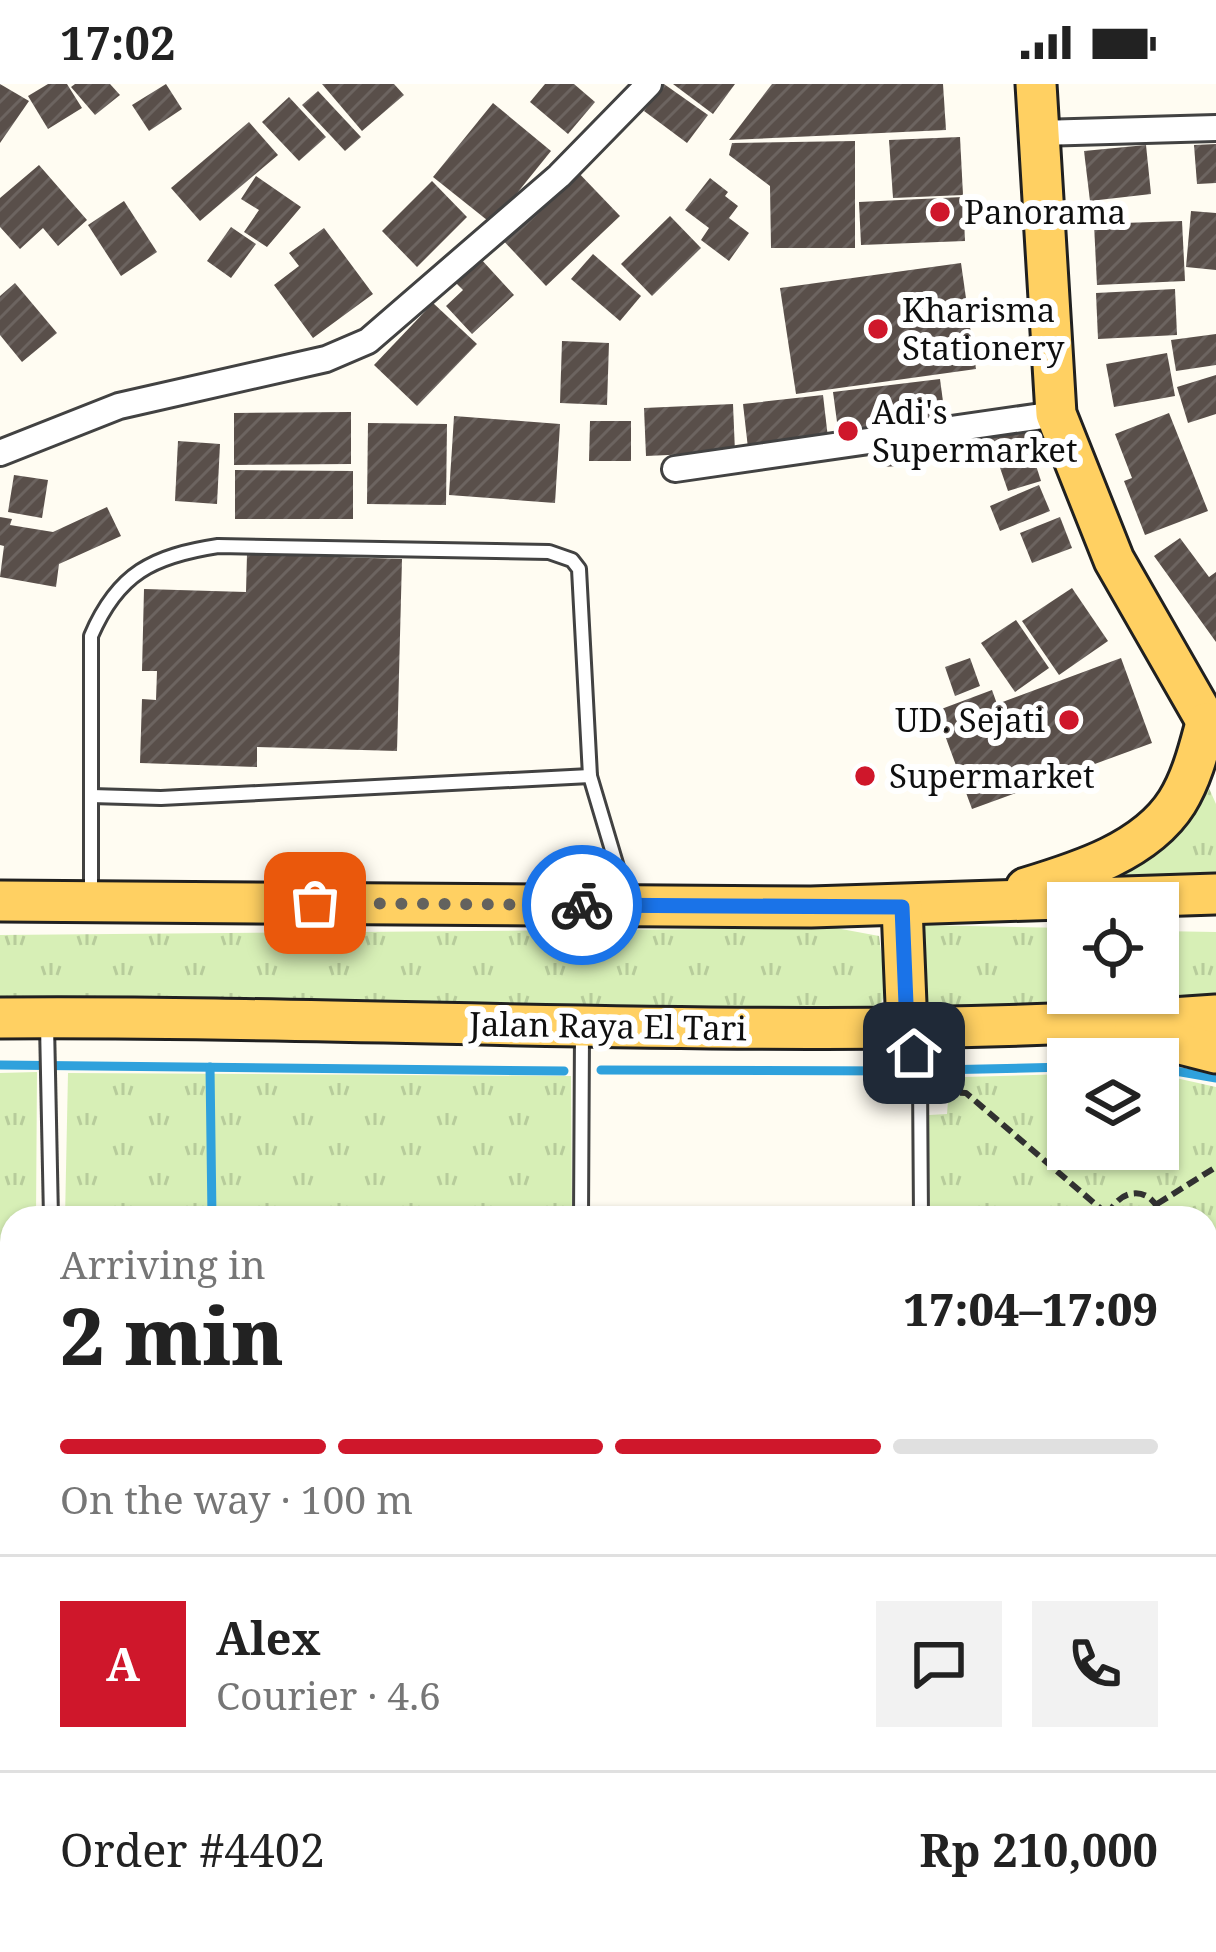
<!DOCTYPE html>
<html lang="en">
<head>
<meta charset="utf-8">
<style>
	body { margin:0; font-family:"Noto Serif",serif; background:#f2f2f2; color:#222; height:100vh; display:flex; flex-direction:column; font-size:45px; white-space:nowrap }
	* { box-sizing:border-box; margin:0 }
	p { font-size:39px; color:#767676 }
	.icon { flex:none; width:66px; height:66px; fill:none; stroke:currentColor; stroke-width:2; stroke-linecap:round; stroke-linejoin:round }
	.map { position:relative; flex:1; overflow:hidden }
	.side { position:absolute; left:0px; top:1122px; width:1218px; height:747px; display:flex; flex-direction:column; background:#fff; border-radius:36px 36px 0 0; box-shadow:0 3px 9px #0004 }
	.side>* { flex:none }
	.fabs { position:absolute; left:1047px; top:798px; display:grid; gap:24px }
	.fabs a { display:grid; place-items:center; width:132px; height:132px; border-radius:0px; background:#fff; box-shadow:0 3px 9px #0004; font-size:60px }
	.pin { position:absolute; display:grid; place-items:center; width:102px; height:102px; color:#fff; margin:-51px; border-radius:24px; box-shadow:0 6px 18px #0006 }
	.courier { position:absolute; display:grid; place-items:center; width:120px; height:120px; margin:-60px; border:9px solid #1a73e8; border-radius:50%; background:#fff; color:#222; box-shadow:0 3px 15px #0007 }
	.overview em { font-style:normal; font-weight:800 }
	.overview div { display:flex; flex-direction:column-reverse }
	.overview { display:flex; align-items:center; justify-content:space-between; height:204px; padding:0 60px }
	h1 { font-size:78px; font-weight:800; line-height:90px }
	.bar { display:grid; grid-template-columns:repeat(4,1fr); gap:18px 12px; align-content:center; height:144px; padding:0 60px }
	.bar i { height:15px; border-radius:9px; background:#e0e0e0 }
	.bar .on { background:#cf172b }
	.bar p { grid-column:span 4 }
	.line { display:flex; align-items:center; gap:30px; padding:0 60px; border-top:3px solid #e0e0e0 }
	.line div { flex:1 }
	.round { display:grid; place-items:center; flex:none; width:126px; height:126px; border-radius:0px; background:#f2f2f2 }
	.status { display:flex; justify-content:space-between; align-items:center; height:84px; padding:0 60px; background:#fff; direction:ltr }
	.status svg { height:33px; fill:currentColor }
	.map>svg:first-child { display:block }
</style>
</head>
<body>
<div class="status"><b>17:02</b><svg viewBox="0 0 49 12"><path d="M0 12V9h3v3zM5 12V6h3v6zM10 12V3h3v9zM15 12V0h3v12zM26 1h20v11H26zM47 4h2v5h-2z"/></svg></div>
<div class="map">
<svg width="1216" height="1868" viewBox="0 0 1216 1868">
	<defs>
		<pattern id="grass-tufts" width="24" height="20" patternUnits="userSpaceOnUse" patternTransform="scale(3)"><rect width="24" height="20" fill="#d7efb6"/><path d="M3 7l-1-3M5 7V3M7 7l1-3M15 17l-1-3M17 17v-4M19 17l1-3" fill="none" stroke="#b7cc9b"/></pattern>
		<pattern id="building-hatch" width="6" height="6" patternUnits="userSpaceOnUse" patternTransform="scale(3)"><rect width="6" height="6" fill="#594f4a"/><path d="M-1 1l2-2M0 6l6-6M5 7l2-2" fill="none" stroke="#6c6460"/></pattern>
	</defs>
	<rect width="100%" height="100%" fill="#fffcf2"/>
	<!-- grass -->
	<g fill="url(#grass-tufts)">
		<path d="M1208 702 1216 720V796H1080C1143 777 1176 771 1199 703Z"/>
		<polygon points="921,841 1068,844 1068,909 1158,909 1158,847 1216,848 1216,923 924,926"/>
		<polygon points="836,844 879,852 886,907 878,927 0,927 0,851"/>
		<polygon points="37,988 36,1134 12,1134 12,1215 0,1215 0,989"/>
		<polygon points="68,989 571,992 572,1134 65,1134"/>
		<polygon points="1068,990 1068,1065 1158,1065 1158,990 1216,1003 1216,1289 1206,1287 1206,1134 930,1134 929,1031 947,1030 949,1004 929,1002 928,994"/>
		<polygon points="0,1245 12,1246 12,1708 0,1708"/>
	</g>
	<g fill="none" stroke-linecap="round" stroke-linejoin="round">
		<!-- stream -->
		<g stroke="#2fa1dc" stroke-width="9">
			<polyline points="0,981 564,987"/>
			<polyline points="210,983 212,1134"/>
			<polyline points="1158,984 1216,994"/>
			<polyline points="601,986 903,987"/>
			<polyline points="936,986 1068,983"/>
			<polyline points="223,1857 224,1868"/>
		</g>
	</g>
	<!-- building -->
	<g fill="url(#building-hatch)">
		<polygon points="0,0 29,17 0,59"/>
		<polygon points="48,0 67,0 82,24 48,45 28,12"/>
		<polygon points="75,0 110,0 120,11 95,31 71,3"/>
		<polygon points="166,0 182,25 149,47 132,21"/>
		<polygon points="322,0 394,0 404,11 362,47"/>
		<polygon points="545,0 574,0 595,18 568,50 530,18"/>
		<polygon points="664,0 708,31 687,59 644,27"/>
		<polygon points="673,0 735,0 713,30"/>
		<polygon points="772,0 943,0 946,46 729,56"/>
		<polygon points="318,7 361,53 345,67 302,21"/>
		<polygon points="289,13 326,53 299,77 262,38"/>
		<polygon points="493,19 551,67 492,140 433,93"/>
		<polygon points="249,38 278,71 200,137 171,104"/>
		<polygon points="960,53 963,111 893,114 889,56"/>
		<polygon points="855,57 855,164 771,164 770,102 729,71 732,59"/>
		<polygon points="1216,60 1216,99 1197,100 1194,61"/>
		<polygon points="1146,61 1151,110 1090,117 1084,67"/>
		<polygon points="39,81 87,136 58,162 43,144 20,165 0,143 0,114"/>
		<polygon points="572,82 620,132 546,202 499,152"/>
		<polygon points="256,92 301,123 267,163 244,148 259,126 241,115"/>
		<polygon points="710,94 728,108 725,112 738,122 729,134 749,149 729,177 701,156 709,144 685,126"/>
		<polygon points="432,97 467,133 417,183 382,147"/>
		<polygon points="963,113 965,157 861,161 859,118"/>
		<polygon points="124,117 157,168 121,192 88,141"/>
		<polygon points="1191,127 1216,129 1216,186 1186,183"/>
		<polygon points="670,132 701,164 652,212 621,180"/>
		<polygon points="1182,137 1185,197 1097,201 1094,140"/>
		<polygon points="231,143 256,160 231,194 207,177"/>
		<polygon points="324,144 373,210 313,254 274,201 299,182 289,169"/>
		<polygon points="593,170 641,212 620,237 571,195"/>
		<polygon points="480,174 514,211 472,250 446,222 463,206 455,198"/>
		<polygon points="961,179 976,285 796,310 780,204"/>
		<polygon points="15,199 57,249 22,278 0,251 0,212"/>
		<polygon points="1175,205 1177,251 1098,255 1096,209"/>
		<polygon points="433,219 477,260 417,322 374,281"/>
		<polygon points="1216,250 1216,281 1176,287 1171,256"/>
		<polygon points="562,257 609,259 607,321 560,319"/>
		<polygon points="1167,269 1175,312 1114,323 1106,280"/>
		<polygon points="1216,291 1216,330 1188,339 1177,303"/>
		<polygon points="940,295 946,340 839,353 833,308"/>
		<polygon points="823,311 828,354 748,364 743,320"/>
		<polygon points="733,320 735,368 646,372 644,324"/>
		<polygon points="351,328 351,380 234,381 234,329"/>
		<polygon points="1169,329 1208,427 1145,451 1124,397 1132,394 1115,350"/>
		<polygon points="454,332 560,340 555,419 449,411"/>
		<polygon points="590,337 631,337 631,377 589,377"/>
		<polygon points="1022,338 1041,397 1008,407 988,349"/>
		<polygon points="368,339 447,340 446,421 367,420"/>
		<polygon points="178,357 220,360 217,420 175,417"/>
		<polygon points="919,360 920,381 881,383 881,362"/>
		<polygon points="235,386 353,387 353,435 235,435"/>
		<polygon points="14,391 48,396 42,434 8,428"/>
		<polygon points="1039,401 1050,427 1000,447 990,422"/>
		<polygon points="107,423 121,452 59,480 56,503 0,493 4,462 0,461 0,433 12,435 10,441 53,448"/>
		<polygon points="1060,433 1072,464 1032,479 1020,449"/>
		<polygon points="1180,454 1209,493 1216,488 1216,558 1154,472"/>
		<polygon points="247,470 402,475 397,667 257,663 257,683 140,679 142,615 156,616 157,587 142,587 144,505 246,508"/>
		<polygon points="1072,504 1108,557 1059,591 1022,537"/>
		<polygon points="1016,536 1049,584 1015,608 981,559"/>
		<polygon points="970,574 980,602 955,612 945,583"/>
		<polygon points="1121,574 1152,659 972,725 936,627 992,606 997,620"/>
		<rect x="1206" y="1727" width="10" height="78"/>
		<polygon points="0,1813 12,1813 12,1857 194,1857 195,1868 0,1868"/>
		<polygon points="738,1857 794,1857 795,1868 738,1868"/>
		<rect x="993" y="1857" width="141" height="11"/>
		<polygon points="289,1861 290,1868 266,1868 266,1862"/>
	</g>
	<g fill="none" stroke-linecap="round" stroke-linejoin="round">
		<defs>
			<g id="lane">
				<polyline points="91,712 161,714 590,692"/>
				<path d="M91 810V552C118 489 153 472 218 462L549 468 572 476 579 485 590 692 626 813"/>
				<polyline points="47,941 51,1134"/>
				<polyline points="909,951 920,994 921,1134"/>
				<polyline points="581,1134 582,949"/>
				<polyline points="0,1219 12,1219"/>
				<polyline points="1206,1312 1216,1312"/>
				<polyline points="1206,1645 1216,1645"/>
				<polyline points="0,1717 12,1717"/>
				<polyline points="314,1857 314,1868"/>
				<polyline points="477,1857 478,1868"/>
				<polyline points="622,1857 622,1868"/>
				<polyline points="906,1857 907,1868"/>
			</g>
			<g id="street">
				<polyline points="1039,49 1216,44"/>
				<polyline points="0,369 119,322 326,275 368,257 559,92 649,0"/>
				<polyline points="675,385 1056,330"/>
			</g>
			<g id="primary">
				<polyline points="1036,0 1056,330 1114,476 1216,654"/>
				<path d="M1026 804C1079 788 1146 767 1177 718 1192 694 1199 665 1206 639"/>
				<polyline points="0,817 811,823 1216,810"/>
				<polyline points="902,823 907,944"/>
				<path d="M0 934C405 931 811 961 1216 931"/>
				<polyline points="1134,948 1216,969"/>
			</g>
		</defs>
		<!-- lane casing -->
		<use href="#lane" stroke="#424242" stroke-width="18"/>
		<!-- street casing -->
		<use href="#street" stroke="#424242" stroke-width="30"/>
		<!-- primary casing -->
		<use href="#primary" stroke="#202020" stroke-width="45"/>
		<!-- path -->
		<g stroke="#313131" stroke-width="6" stroke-dasharray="12 6" stroke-linecap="butt">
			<polyline points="942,1008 966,1009 1108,1131"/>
			<polyline points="1157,1120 1216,1083"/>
			<path d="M1108 1132C1119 1102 1154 1101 1161 1134"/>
		</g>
		<!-- lane -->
		<use href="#lane" stroke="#fff" stroke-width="12"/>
		<!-- street -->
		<use href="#street" stroke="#fff" stroke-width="24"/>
		<!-- primary -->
		<use href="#primary" stroke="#ffd062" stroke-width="39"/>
	</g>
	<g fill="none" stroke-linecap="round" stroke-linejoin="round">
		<!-- done -->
		<polyline stroke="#63625e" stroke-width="12" stroke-dasharray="0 21.6" points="315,819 582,821"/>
		<!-- route -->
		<polyline stroke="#1a73e8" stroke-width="15" points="582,821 902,823 907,944 914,969"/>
	</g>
	<!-- markers -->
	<g fill="#cf172b" stroke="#fff" stroke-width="4.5">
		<circle cx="940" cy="128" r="12"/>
		<circle cx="878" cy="245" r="12"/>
		<circle cx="848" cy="347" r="12"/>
		<circle cx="1069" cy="636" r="12"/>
		<circle cx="865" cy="692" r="12"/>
	</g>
	<g text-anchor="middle" stroke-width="12" stroke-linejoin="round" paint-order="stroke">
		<!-- poi labels -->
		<g font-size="33" fill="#0f0f0f" stroke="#fff" text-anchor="start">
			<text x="964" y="140">Panorama</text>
			<text x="902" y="238">Kharisma<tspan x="902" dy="38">Stationery</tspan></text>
			<text x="872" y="340">Adi's<tspan x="872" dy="38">Supermarket</tspan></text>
			<text x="1045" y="648" text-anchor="end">UD. Sejati</text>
			<text x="889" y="704">Supermarket</text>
		</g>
		<!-- street labels -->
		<g font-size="33" fill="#0f0f0f" stroke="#fff">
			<text transform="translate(608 942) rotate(1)" y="12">Jalan Raya El Tari</text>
		</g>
	</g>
</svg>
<div class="fabs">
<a><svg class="icon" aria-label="locate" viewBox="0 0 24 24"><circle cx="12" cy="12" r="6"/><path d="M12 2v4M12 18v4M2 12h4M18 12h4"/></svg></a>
<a><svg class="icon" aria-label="layers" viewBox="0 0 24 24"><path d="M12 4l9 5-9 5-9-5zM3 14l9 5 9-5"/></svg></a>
</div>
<div class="pin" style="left:315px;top:819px;background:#ea580c"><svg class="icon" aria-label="bag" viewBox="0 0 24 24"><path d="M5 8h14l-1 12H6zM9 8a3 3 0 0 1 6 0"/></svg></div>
<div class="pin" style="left:914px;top:969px;background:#1f2937"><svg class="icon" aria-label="home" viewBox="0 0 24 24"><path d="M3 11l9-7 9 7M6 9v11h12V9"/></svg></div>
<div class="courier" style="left:582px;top:821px"><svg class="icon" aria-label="bike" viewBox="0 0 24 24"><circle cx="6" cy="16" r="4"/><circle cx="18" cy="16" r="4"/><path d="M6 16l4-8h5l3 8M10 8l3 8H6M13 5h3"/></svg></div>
<section class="side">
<div class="overview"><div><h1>2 min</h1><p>Arriving in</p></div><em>17:04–17:09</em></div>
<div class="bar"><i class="on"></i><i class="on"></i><i class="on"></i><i></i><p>On the way · 100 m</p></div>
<div class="line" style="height:216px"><b class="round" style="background:#cf172b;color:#fff">A</b><div><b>Alex</b><p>Courier · 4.6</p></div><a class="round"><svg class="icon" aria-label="chat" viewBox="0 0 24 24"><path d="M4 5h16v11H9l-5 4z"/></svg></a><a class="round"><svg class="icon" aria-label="phone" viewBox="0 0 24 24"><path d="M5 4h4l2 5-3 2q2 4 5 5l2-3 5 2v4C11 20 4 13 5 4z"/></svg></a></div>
<div class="line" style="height:156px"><div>Order #4402</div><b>Rp 210,000</b></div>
</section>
</div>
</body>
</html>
